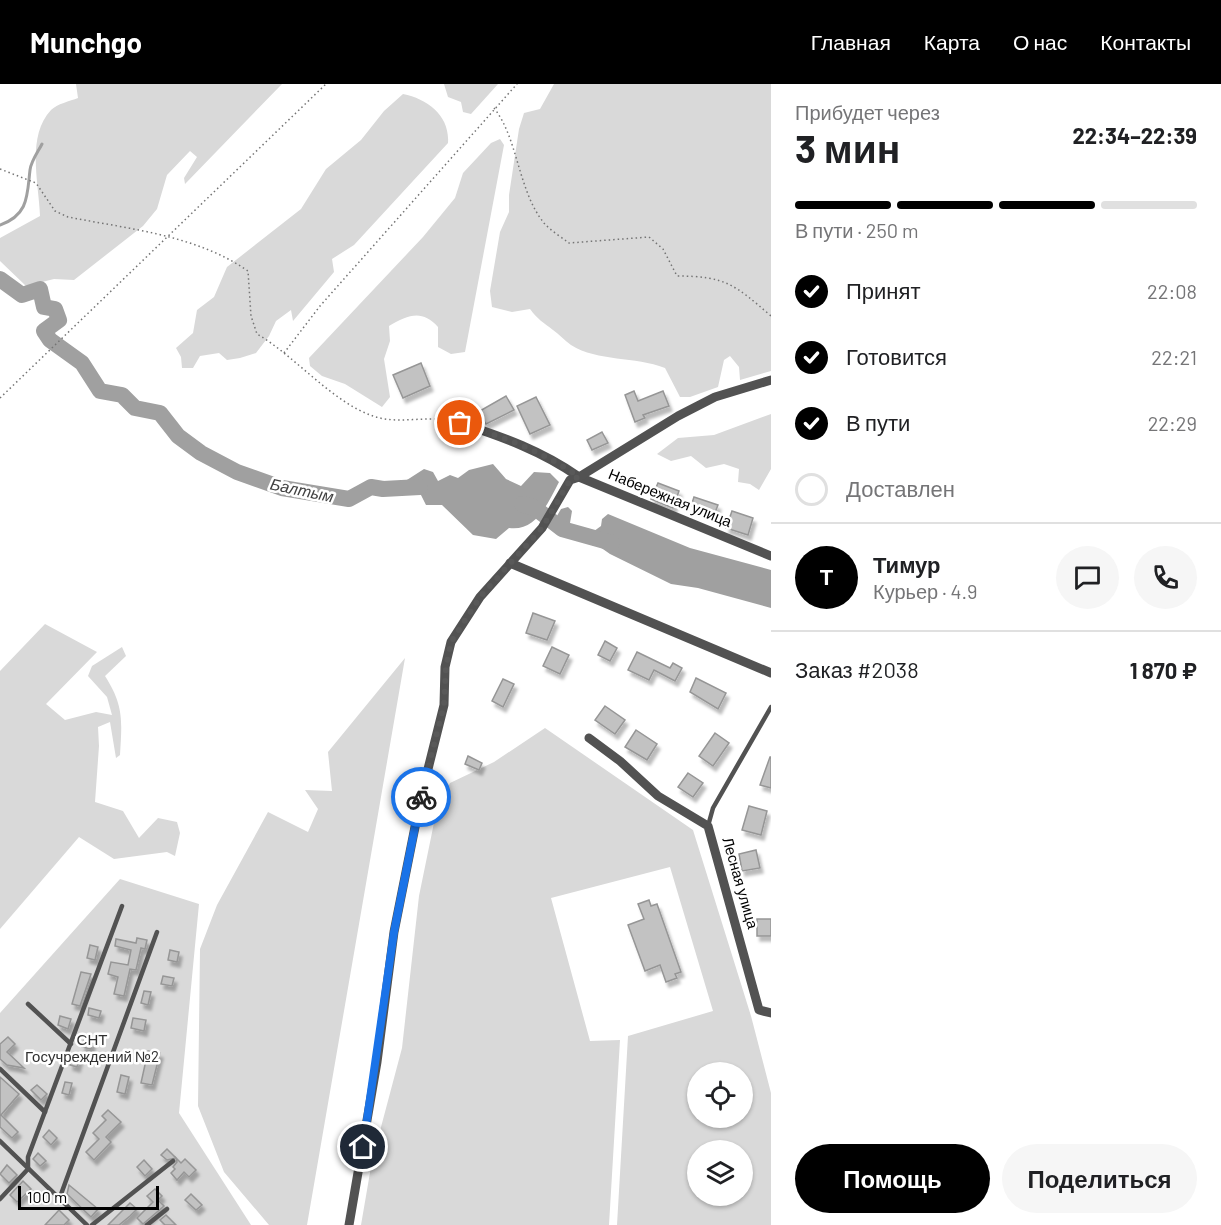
<!DOCTYPE html>
<html lang="ru">
<head>
<meta charset="utf-8">
<style>
	body { margin:0; font-family:Barlow,sans-serif; background:#f6f6f6; color:#202124; height:100vh; display:flex; flex-direction:column; font-size:22px; white-space:nowrap }
	* { box-sizing:border-box; margin:0 }
	p { font-size:20px; color:#757577 }
	.icon { flex:none; width:33px; height:33px; fill:none; stroke:currentColor; stroke-width:2; stroke-linecap:round; stroke-linejoin:round }
	.map { position:relative; flex:1; overflow:hidden }
	.details { display:flex; flex-direction:column; background:#fff; width:450px }
	.details>* { flex:none }
	.buttons { position:absolute; left:687px; top:978px; display:grid; gap:12px }
	.buttons a { display:grid; place-items:center; width:66px; height:66px; border-radius:50%; background:#fff; box-shadow:0 2px 4px #0004; font-size:30px }
	.scale { position:absolute; left:18px; bottom:15px; width:141px; box-sizing:border-box; padding-left:6px; border:3px solid #000; border-top:0; font-size:16px; line-height:21px; white-space:nowrap; color:#000; -webkit-text-stroke:4px #fff; paint-order:stroke }
	.pin { position:absolute; display:grid; place-items:center; width:51px; height:51px; color:#fff; margin:-26px; border:3px solid #fff; border-radius:50%; box-shadow:0 2px 6px #0007 }
	.courier { position:absolute; display:grid; place-items:center; width:60px; height:60px; margin:-30px; border:4px solid #1a73e8; border-radius:50%; background:#fff; color:#222; box-shadow:0 2px 8px #0007 }
	.summary em { font-style:normal; font-weight:700 }
	.summary div { display:flex; flex-direction:column-reverse }
	.summary { display:flex; align-items:center; justify-content:space-between; height:102px; padding:0 24px }
	h1 { font-size:39px; font-weight:700; line-height:45px }
	.bar { display:grid; grid-template-columns:repeat(4,1fr); gap:9px 6px; align-content:center; height:72px; padding:0 24px }
	.bar i { height:8px; border-radius:4px; background:#e0e0e0 }
	.bar .on { background:#000 }
	.bar p { grid-column:span 4 }
	.line { display:flex; align-items:center; gap:15px; padding:0 24px; border-top:2px solid #e0e0e0 }
	.line div { flex:1 }
	.round { display:grid; place-items:center; flex:none; width:63px; height:63px; border-radius:32px; background:#f6f6f6 }
	ol { padding:0 24px; list-style:none }
	li { display:flex; align-items:center; gap:18px; height:66px }
	li p { margin-inline-start:auto }
	li .icon { padding:6px; border-radius:50%; background:#000; color:#fff; stroke-width:4 }
	li:last-child { color:#757577 }
	li i { width:33px; height:33px; border:3px solid #e0e0e0; border-radius:50% }
	.cta { display:flex; gap:12px; margin-top:auto; padding:12px 24px }
	.cta a { flex:1; height:69px; border-radius:36px; background:#000; color:#fff; font-size:24px; font-weight:700; line-height:69px; text-align:center }
	.cta a+a { background:#f6f6f6; color:#202124 }
	header { display:flex; align-items:center; gap:36px; box-sizing:border-box; height:84px; padding:0 30px; background:#000; color:#fff }
	header strong { font-size:28px }
	nav { display:flex; gap:33px; margin-inline-start:auto; font-size:21px }
	main { display:flex; flex:1; min-height:0 }
	.map>svg:first-child { display:block }
</style>
</head>
<body>
<header>
<strong>Munchgo</strong>
<nav><a>Главная</a><a>Карта</a><a>О нас</a><a>Контакты</a></nav>
</header>
<main>
<div class="map">
<svg width="771" height="1141" viewBox="0 0 771 1141">
	<defs>
		<filter id="shadow"><feDropShadow dx="3" dy="5" stdDeviation="1.5" flood-color="#0004"/></filter>
	</defs>
	<rect width="100%" height="100%" fill="#fff"/>
	<!-- green -->
	<g fill="#d9d9d9" fill-rule="evenodd">
		<path d="M76 0H282L185 100 184 94 197 73 190 67 167 91 157 125 143 142 74 196 54 195 26 202 0 177V154L40 132C39 99 26 53 51 26 57 20 70 17 78 14Z"/>
		<polygon points="444,0 498,0 471,30 463,28 461,18 448,13"/>
		<path d="M554 0H771V287L740 296 739 283 730 272 724 276 718 303 690 313H680L665 284C635 272 598 278 571 261 565 257 559 250 553 246 543 238 538 236 530 225L512 228 492 223 490 207 500 148 509 128V111L519 45 524 29 540 25Z"/>
		<path d="M403 10C428 15 450 32 448 59L354 161 332 175 334 188 293 237 291 226 276 237 269 252 256 269 240 274 227 276 219 269 200 272 193 284H182L181 273 176 264 193 249 197 226 214 213 227 183 301 125 326 85 361 56 384 27Z"/>
		<path d="M500 55 504 61 465 268 451 270 438 263V243C422 225 408 231 389 242L390 257 384 275 390 313 382 323 345 300 322 292 310 282 309 274 423 153 455 114 463 89 491 59Z"/>
		<polygon points="771,330 771,385 759,406 750,400 738,398 739,385 724,380 706,384 691,372 671,377 657,370 678,354 714,351"/>
		<path d="M45 540 97 568 46 620 65 636 96 628 112 631 107 613 88 592 92 582 122 563 126 572 105 592C124 622 122 636 120 671L116 674 110 638 98 643 99 662 95 718 123 727 139 754 158 734 177 738 180 749 175 772 167 768 114 775 79 753 0 845V587Z"/>
		<polygon points="405,574 307,1141 269,1141 224,1088 198,1022 200,865 217,821 268,728 308,748 318,725 305,706 332,707 328,668"/>
		<path d="M545 644 693 746 751 932 771 1009V1141H617L628 952 713 927 670 783 551 814 590 957 620 956 609 1141H361L372 1077 402 964 419 812 436 729 450 699 494 678ZM698 988H742V1034H698ZM698 1066H742V1112H698Z"/>
		<polygon points="120,795 199,820 179,1029 251,1141 0,1141 0,929"/>
	</g>
	<!-- water -->
	<g fill="#a0a0a0">
		<path d="M493 380 506 395 521 402 534 388 550 389 559 398C548 419 536 448 509 444L496 455 473 451 442 421H426L419 407 401 411 396 403 424 385 433 388 438 397 450 391 458 394 469 386Z"/>
		<polygon points="568,423 572,427 569,445 563,449 554,444 554,437 561,425"/>
		<polygon points="608,430 690,464 771,486 771,524 698,504 671,500 610,470 590,456 590,450 601,442 602,435"/>
	</g>
	<g fill="none" stroke-linecap="round" stroke-linejoin="round">
		<!-- stream -->
		<path stroke="#a0a0a0" stroke-width="3" d="M0 141C29 131 27 111 30 86 31 77 38 68 42 60"/>
		<!-- river -->
		<g stroke="#a0a0a0" stroke-width="16">
			<polyline points="0,195 22,211 40,205 44,223 55,225 59,236 44,247 50,256 82,279 100,307 122,311 135,324 160,329 178,352 201,369 237,388 282,404 349,415 371,403 383,405 420,403"/>
			<polyline points="522,420 535,424 562,445 612,459"/>
		</g>
	</g>
	<!-- building -->
	<g fill="#c2c2c2" stroke="#969696" stroke-width="1.5" filter="url(#shadow)">
		<polygon points="421,279 430,302 403,314 393,291"/>
		<polygon points="634,307 638,317 663,307 669,322 643,331 645,334 635,338 625,311"/>
		<polygon points="506,312 514,326 486,340 478,328"/>
		<polygon points="536,313 550,341 530,350 517,322"/>
		<polygon points="602,348 608,359 592,366 587,356"/>
		<polygon points="658,399 679,407 673,424 651,415"/>
		<polygon points="694,413 718,421 714,431 691,422"/>
		<polygon points="732,427 753,434 748,451 726,444"/>
		<polygon points="533,529 555,537 547,556 526,549"/>
		<polygon points="605,557 617,564 610,577 598,571"/>
		<polygon points="552,563 569,571 560,590 543,582"/>
		<polygon points="637,568 670,584 673,579 682,584 675,597 654,586 649,596 628,586"/>
		<polygon points="696,594 726,609 718,625 690,608"/>
		<polygon points="503,595 514,600 503,623 492,617"/>
		<polygon points="605,622 625,636 615,650 595,636"/>
		<polygon points="636,646 657,660 647,676 625,663"/>
		<polygon points="715,649 729,659 713,682 699,672"/>
		<polygon points="468,672 482,679 479,686 465,680"/>
		<polygon points="770,673 771,673 771,704 760,701"/>
		<polygon points="688,689 703,699 693,713 678,703"/>
		<polygon points="749,722 767,727 761,751 742,746"/>
		<polygon points="756,766 760,784 742,787 739,770"/>
		<polygon points="649,816 651,822 657,820 681,888 675,890 677,894 666,898 660,881 645,887 628,841 644,835 638,820"/>
		<rect x="757" y="835" width="14" height="17"/>
		<polygon points="137,854 147,856 145,865 141,864 136,886 130,885 124,912 114,910 118,893 108,890 111,878 128,881 131,866 115,862 116,855 136,859"/>
		<polygon points="90,861 98,863 95,876 87,874"/>
		<polygon points="170,866 179,868 177,878 168,876"/>
		<polygon points="81,888 91,890 80,922 72,920"/>
		<polygon points="163,892 174,894 172,902 161,900"/>
		<polygon points="144,907 151,908 148,921 141,919"/>
		<polygon points="89,924 101,927 99,934 88,931"/>
		<polygon points="60,932 71,935 68,945 58,941"/>
		<polygon points="133,934 146,936 144,947 131,944"/>
		<polygon points="85,951 93,953 91,965 82,963"/>
		<polygon points="8,953 15,960 7,968 24,984 7,981 0,975 0,960"/>
		<polygon points="148,967 160,969 152,1001 141,999"/>
		<polygon points="72,970 80,972 77,983 70,981"/>
		<polygon points="121,991 129,993 125,1010 117,1008"/>
		<polygon points="0,993 19,1010 1,1031 18,1048 12,1054 0,1043"/>
		<polygon points="65,998 72,999 69,1011 62,1009"/>
		<polygon points="37,1001 47,1010 41,1016 31,1006"/>
		<polygon points="108,1026 121,1038 106,1053 111,1058 94,1076 86,1068 99,1055 93,1049 106,1036 102,1032"/>
		<polygon points="49,1046 57,1054 51,1061 43,1053"/>
		<polygon points="167,1065 176,1074 167,1076 161,1071"/>
		<polygon points="38,1069 46,1077 40,1082 33,1075"/>
		<polygon points="176,1074 181,1079 185,1075 196,1086 189,1093 184,1088 177,1096 171,1089 175,1085 173,1083 177,1078"/>
		<polygon points="144,1076 152,1085 145,1092 137,1083"/>
		<polygon points="7,1081 17,1091 9,1099 0,1090"/>
		<polygon points="23,1097 31,1105 17,1118 10,1111"/>
		<polygon points="69,1101 98,1125 91,1133 67,1110"/>
		<polygon points="155,1105 162,1112 158,1116 164,1122 143,1140 137,1134 153,1118 147,1112"/>
		<polygon points="191,1110 202,1121 196,1126 185,1116"/>
		<polygon points="130,1119 137,1125 130,1132 119,1141 108,1141"/>
		<polygon points="59,1126 69,1136 64,1141 45,1141"/>
		<polygon points="166,1131 176,1141 165,1141 160,1136"/>
	</g>
	<g fill="none" stroke-linecap="round" stroke-linejoin="round">
		<!-- path -->
		<g stroke="#747474" stroke-width="1.5" stroke-dasharray="1.5 3" stroke-linecap="butt">
			<path d="M494 24C518 54 518 107 544 139 550 146 561 153 569 159L649 153 663 165 677 192C726 192 735 201 771 232"/>
			<path d="M0 85 36 99 55 127 68 133C129 145 196 151 248 187L251 232 257 250C295 272 332 318 373 332 398 341 426 331 451 337"/>
			<polyline points="284,269 320,222 517,0"/>
			<polyline points="0,314 326,0"/>
		</g>
		<!-- lane -->
		<g stroke="#525252" stroke-width="4.5">
			<polyline points="708,742 713,724 771,623"/>
			<polyline points="28,920 71,960"/>
			<polyline points="0,985 45,1028"/>
			<polyline points="0,1057 87,1141"/>
			<polyline points="60,1113 157,848"/>
			<polyline points="0,1115 28,1085 28,1073 122,822"/>
			<polyline points="92,1141 173,1077"/>
			<polyline points="147,1141 167,1125"/>
		</g>
		<!-- street -->
		<g stroke="#525252" stroke-width="9">
			<path d="M460 339C503 353 542 367 579 393L771 472"/>
			<polyline points="510,479 771,589"/>
			<polyline points="589,654 620,677 658,712 708,742 759,926 771,929"/>
			<polyline points="349,1141 377,978 394,848 421,713 444,621 445,583 451,558 480,513 542,444 570,396 579,393 678,332 715,313 771,296"/>
		</g>
	</g>
	<g fill="none" stroke-linecap="round" stroke-linejoin="round">
		<!-- done -->
		<path stroke="#595959" stroke-width="6" stroke-dasharray="0 10.8" d="M421 713 444 621 446 583 451 558 480 513 542 444 570 396 579 393C543 367 502 353 460 339"/>
		<!-- route -->
		<polyline stroke="#1a73e8" stroke-width="8" points="363,1063 394,848 421,713"/>
	</g>
	<g text-anchor="middle" stroke-width="5" stroke-linejoin="round" paint-order="stroke">
		<!-- street labels -->
		<g font-size="15" fill="#000" stroke="#fff">
			<text transform="translate(670 414) rotate(22)" y="5">Набережная улица</text>
			<text transform="translate(740 799) rotate(74)" y="5">Лесная улица</text>
		</g>
		<!-- park labels -->
		<g font-size="15" fill="#303030" stroke="#fff">
			<text x="92" y="961">СНТ<tspan x="92" dy="17">Госучреждений №2</tspan></text>
		</g>
		<!-- water labels -->
		<g font-size="16" font-style="italic" fill="#414141" stroke="#fff">
			<text transform="translate(302 406) rotate(12)" y="6">Балтым</text>
		</g>
	</g>
</svg>
<div class="buttons">
<a><svg class="icon" aria-label="locate" viewBox="0 0 24 24"><circle cx="12" cy="12" r="6"/><path d="M12 2v4M12 18v4M2 12h4M18 12h4"/></svg></a>
<a><svg class="icon" aria-label="layers" viewBox="0 0 24 24"><path d="M12 4l9 5-9 5-9-5zM3 14l9 5 9-5"/></svg></a>
</div>
<div class="scale">100 m</div>
<div class="pin" style="left:460px;top:339px;background:#ea580c"><svg class="icon" aria-label="bag" viewBox="0 0 24 24"><path d="M5 8h14l-1 12H6zM9 8a3 3 0 0 1 6 0"/></svg></div>
<div class="pin" style="left:363px;top:1063px;background:#1f2937"><svg class="icon" aria-label="home" viewBox="0 0 24 24"><path d="M3 11l9-7 9 7M6 9v11h12V9"/></svg></div>
<div class="courier" style="left:421px;top:713px"><svg class="icon" aria-label="bike" viewBox="0 0 24 24"><circle cx="6" cy="16" r="4"/><circle cx="18" cy="16" r="4"/><path d="M6 16l4-8h5l3 8M10 8l3 8H6M13 5h3"/></svg></div>
</div>
<section class="details">
<div class="summary"><div><h1>3 мин</h1><p>Прибудет через</p></div><em>22:34–22:39</em></div>
<div class="bar"><i class="on"></i><i class="on"></i><i class="on"></i><i></i><p>В пути · 250 m</p></div>
<ol>
<li><svg class="icon" aria-label="check" viewBox="0 0 24 24"><path d="M5 12l5 5 9-10"/></svg>Принят<p>22:08</p></li>
<li><svg class="icon" aria-label="check" viewBox="0 0 24 24"><path d="M5 12l5 5 9-10"/></svg>Готовится<p>22:21</p></li>
<li><svg class="icon" aria-label="check" viewBox="0 0 24 24"><path d="M5 12l5 5 9-10"/></svg>В пути<p>22:29</p></li>
<li><i></i>Доставлен</li>
</ol>
<div class="line" style="height:108px"><b class="round" style="background:#000;color:#fff">Т</b><div><b>Тимур</b><p>Курьер · 4.9</p></div><a class="round"><svg class="icon" aria-label="chat" viewBox="0 0 24 24"><path d="M4 5h16v11H9l-5 4z"/></svg></a><a class="round"><svg class="icon" aria-label="phone" viewBox="0 0 24 24"><path d="M5 4h4l2 5-3 2q2 4 5 5l2-3 5 2v4C11 20 4 13 5 4z"/></svg></a></div>
<div class="line" style="height:78px"><div>Заказ #2038</div><b>1 870 ₽</b></div>
<div class="cta"><a>Помощь</a><a>Поделиться</a></div>
</section>
</main>
</body>
</html>
